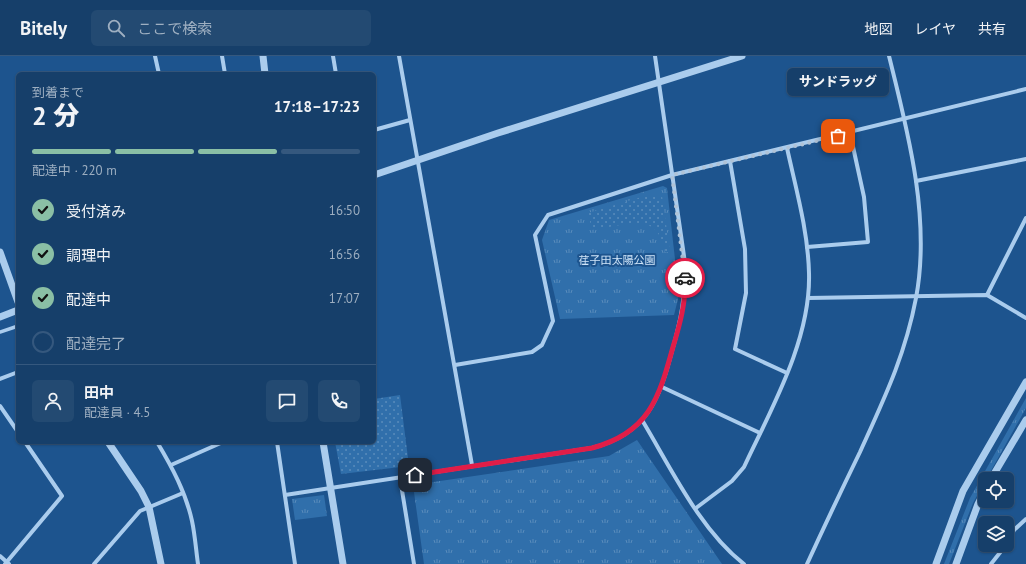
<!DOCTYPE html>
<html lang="ja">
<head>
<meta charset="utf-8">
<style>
	body { margin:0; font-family:"PT Sans","Noto Sans JP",sans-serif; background:#234a72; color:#f1f3f6; height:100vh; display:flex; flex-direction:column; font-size:15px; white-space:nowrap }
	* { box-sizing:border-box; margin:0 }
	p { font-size:13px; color:#9eafc1 }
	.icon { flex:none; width:22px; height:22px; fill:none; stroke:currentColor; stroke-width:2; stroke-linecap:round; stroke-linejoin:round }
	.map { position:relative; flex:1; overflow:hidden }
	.panel { position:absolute; left:16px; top:16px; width:360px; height:372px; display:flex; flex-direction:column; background:#163f6a; border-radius:6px; box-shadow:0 1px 3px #0004,0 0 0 1px #35587e }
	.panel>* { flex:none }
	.buttons { position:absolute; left:978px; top:416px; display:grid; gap:8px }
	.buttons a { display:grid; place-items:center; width:36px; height:36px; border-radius:6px; background:#163f6a; box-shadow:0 1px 3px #0004,0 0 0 1px #35587e; font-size:20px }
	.pin { position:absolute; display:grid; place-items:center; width:34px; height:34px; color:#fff; margin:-17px; border-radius:8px; box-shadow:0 2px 6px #0006 }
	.courier { position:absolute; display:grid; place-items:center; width:40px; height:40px; margin:-20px; border:3px solid #e11d48; border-radius:50%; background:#fff; color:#222; box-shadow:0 1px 5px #0007 }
	.bubble { position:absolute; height:28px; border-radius:6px; background:#163f6a; box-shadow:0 1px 3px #0004,0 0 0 1px #35587e; font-size:13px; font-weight:800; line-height:28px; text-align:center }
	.headline em { font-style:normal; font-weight:800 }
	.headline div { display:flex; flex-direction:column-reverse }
	.headline { display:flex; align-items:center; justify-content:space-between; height:68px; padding:0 16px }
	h1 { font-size:26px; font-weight:800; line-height:30px }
	.bar { display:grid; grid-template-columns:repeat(4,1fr); gap:6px 4px; align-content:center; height:48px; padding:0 16px }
	.bar i { height:5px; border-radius:3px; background:#35587e }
	.bar .current { background:#8abfa5 }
	.bar p { grid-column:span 4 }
	.line { display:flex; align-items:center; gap:10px; padding:0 16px; border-top:1px solid #35587e }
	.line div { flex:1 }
	.round { display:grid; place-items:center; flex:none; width:42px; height:42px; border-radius:6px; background:#234a72 }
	ol { padding:0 16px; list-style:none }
	li { display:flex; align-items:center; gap:12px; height:44px }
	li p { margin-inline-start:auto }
	li .icon { padding:4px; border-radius:50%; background:#8abfa5; color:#111; stroke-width:4 }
	li:last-child { color:#9eafc1 }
	li i { width:22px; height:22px; border:2px solid #35587e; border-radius:50% }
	header { display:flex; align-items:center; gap:24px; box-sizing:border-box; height:56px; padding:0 20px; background:#163f6a; border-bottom:1px solid #35587e }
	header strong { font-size:19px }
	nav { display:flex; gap:22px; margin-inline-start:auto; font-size:14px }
	.search { width:280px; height:36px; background:#234a72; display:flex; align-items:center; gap:10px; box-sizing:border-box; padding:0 14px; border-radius:6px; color:#9eafc1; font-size:15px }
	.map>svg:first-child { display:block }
</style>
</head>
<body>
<header>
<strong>Bitely</strong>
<div class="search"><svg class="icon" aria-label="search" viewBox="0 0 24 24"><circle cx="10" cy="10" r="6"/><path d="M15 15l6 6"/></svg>ここで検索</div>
<nav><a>地図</a><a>レイヤ</a><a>共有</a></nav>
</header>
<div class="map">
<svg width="1026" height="508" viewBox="0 0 1026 508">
	<defs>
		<pattern id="grass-tufts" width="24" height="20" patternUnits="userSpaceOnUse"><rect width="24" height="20" fill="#306fab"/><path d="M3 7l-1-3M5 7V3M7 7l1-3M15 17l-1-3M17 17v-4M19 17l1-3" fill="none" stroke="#598cbc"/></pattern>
		<pattern id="garden-dots" width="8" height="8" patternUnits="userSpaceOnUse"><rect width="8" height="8" fill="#306fab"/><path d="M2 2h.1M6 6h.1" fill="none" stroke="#598cbc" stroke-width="1.8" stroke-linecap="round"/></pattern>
	</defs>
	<rect width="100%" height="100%" fill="#1d548e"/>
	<!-- grass -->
	<g fill="url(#grass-tufts)">
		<polygon points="663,130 667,132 679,239 674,259 560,263 542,184 549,164"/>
		<polygon points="1026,342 1026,352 973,447 949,508 944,508 970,442"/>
		<polygon points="637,384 722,508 424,508 413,429 609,400"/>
		<polygon points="324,439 327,460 295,464 292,443"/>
	</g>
	<!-- garden -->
	<g fill="url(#garden-dots)">
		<path d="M645 140H662L670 196H665C663 188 660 176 652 171 640 163 607 172 592 174L588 157Z"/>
		<polygon points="400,339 409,410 341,418 335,386 374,386 374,343"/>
	</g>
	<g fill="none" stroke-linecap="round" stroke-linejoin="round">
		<!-- pedestrian -->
		<polyline stroke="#aacced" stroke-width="3.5" points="0,276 18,270"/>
		<!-- minor -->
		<g stroke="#aacced" stroke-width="4">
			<polyline points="155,0 159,18"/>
			<polyline points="222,0 225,18"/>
			<polyline points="333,0 336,18"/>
			<polyline points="399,0 472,409"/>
			<polyline points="374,74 410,64"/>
			<polyline points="730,105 745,193 746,237 735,293 787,317"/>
			<polyline points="916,125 1026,103"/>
			<polyline points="807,191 868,186 864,141 850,77"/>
			<polyline points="987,239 1026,162"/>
			<polyline points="808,242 987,239 1026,262"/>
			<polyline points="455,309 532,296 542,289 553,265 535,179 548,159 672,119 1026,33"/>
			<polyline points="0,323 18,316"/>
			<polyline points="662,331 760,377"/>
			<polyline points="0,350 18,376"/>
			<path d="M642 364C671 412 700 474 744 508"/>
			<path d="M157 386C172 411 186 437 192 465 195 479 196 494 198 508"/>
			<polyline points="277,386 295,508"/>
			<polyline points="171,409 223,386"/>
			<polyline points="400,422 414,508"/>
			<path d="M285 439 592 392C647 378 659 344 672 295 681 264 686 239 685 207L655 0"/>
			<path d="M696 452 732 425 744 411C771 353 811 284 809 217 808 175 796 133 787 92"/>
			<polyline points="1007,488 1014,474 1026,463"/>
			<polyline points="0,500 9,508"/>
			<polyline points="5,508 62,440 25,386"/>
			<polyline points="94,508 140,455 183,437"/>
			<path d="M807 508C824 471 842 433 860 396 884 343 905 300 916 242 931 163 908 76 889 0"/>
			<polyline points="991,508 1006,489"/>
		</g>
		<!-- tertiary -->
		<g stroke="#aacced" stroke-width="7">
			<polyline points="263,0 265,18"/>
			<polyline points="374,119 498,77 742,0"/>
			<polyline points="0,196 18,246"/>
			<polyline points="0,261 18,254"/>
			<polyline points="108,386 141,435 149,451 161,508"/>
			<polyline points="323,386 343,508"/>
			<polyline points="991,423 1026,364"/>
			<polyline points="936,508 963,435 1026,326"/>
			<polyline points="956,508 978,448 985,434"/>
		</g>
	</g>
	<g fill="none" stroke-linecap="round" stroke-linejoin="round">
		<!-- done -->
		<polyline stroke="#b0c3d7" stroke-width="4" stroke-dasharray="0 7.2" points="685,222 672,119 838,80"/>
		<!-- route -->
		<path stroke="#e11d48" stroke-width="5" d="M415 419 592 392C649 377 659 342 673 291 680 268 686 246 685 222"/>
	</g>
	<g text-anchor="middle" stroke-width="4" stroke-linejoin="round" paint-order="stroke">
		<!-- park labels -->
		<g font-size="11" fill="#d0e5f9" stroke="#1d548e">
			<text x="617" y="208">荏子田太陽公園</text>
		</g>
	</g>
</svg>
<div class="buttons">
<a><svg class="icon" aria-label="locate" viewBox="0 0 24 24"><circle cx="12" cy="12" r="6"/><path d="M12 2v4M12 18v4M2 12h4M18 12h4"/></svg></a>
<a><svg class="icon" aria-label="layers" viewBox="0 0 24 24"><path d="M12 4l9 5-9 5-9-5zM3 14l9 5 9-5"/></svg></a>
</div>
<div class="pin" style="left:838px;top:80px;background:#ea580c"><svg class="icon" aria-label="bag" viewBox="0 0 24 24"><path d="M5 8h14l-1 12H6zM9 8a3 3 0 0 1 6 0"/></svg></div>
<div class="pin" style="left:415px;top:419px;background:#1f2937"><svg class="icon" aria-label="home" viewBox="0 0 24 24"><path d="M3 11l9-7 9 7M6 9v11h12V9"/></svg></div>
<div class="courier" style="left:685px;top:222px"><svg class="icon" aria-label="car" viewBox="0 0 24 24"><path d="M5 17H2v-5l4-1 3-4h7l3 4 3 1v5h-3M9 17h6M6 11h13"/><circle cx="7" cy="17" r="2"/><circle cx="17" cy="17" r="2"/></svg></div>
<div class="bubble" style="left:787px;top:12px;width:102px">サンドラッグ</div>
<section class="panel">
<div class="headline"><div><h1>2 分</h1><p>到着まで</p></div><em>17:18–17:23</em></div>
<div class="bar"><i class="current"></i><i class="current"></i><i class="current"></i><i></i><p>配達中 · 220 m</p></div>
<ol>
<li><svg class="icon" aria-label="check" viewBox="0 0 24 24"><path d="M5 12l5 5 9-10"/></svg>受付済み<p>16:50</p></li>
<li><svg class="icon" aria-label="check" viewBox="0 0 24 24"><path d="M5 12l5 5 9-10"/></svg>調理中<p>16:56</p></li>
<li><svg class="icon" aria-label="check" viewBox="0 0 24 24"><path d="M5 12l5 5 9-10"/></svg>配達中<p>17:07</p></li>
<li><i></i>配達完了</li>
</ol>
<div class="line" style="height:72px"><a class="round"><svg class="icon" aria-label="person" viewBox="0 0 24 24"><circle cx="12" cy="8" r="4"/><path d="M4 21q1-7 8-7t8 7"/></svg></a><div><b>田中</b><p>配達員 · 4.5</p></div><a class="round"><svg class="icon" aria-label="chat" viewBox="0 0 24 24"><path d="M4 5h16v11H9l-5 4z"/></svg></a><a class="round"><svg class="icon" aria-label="phone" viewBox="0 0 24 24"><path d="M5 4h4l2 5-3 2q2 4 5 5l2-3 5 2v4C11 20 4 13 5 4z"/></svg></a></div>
</section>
</div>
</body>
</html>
